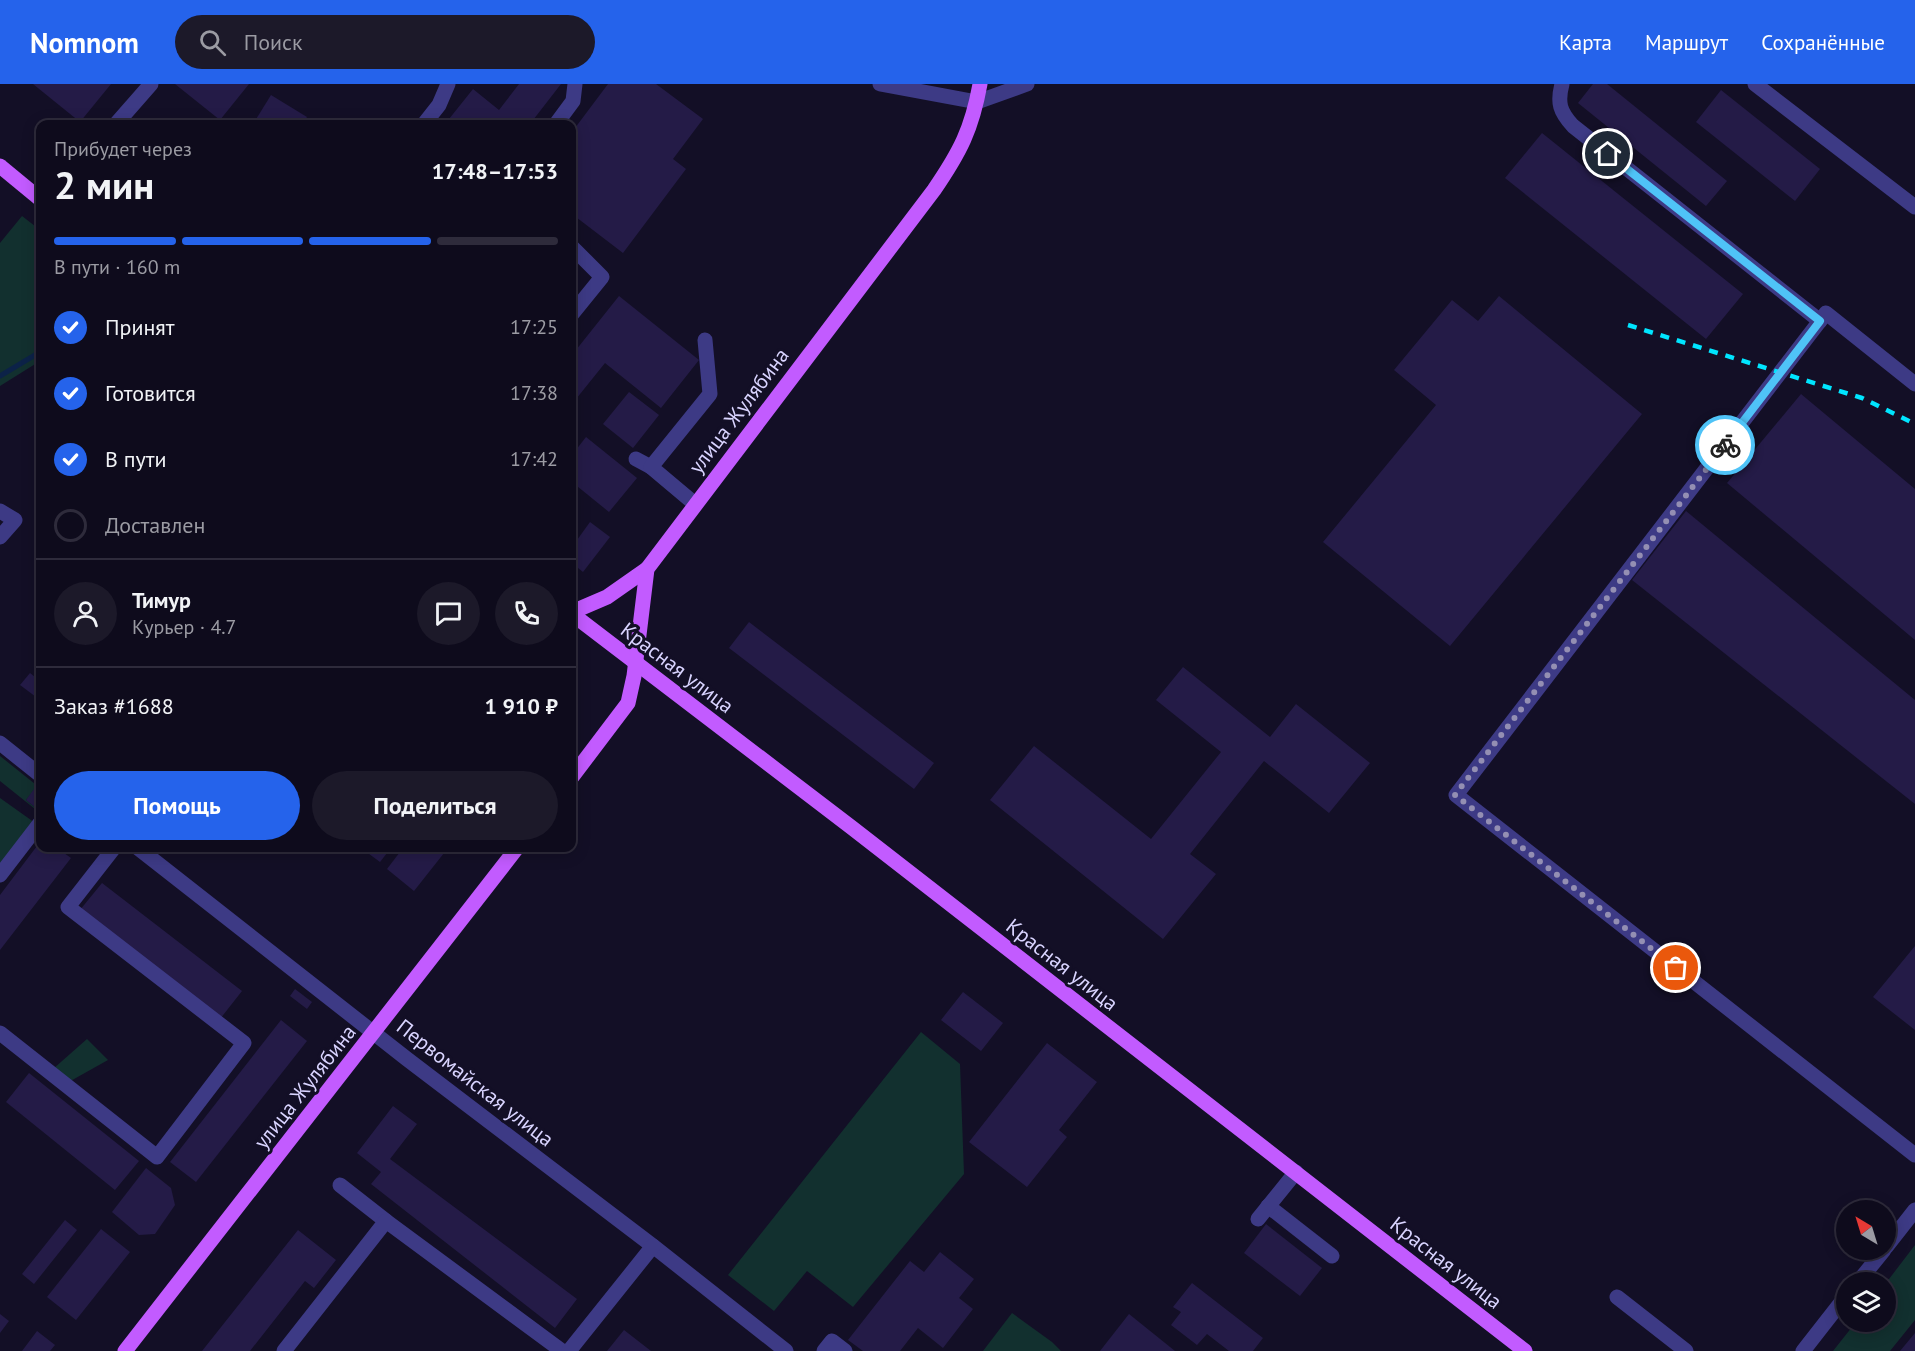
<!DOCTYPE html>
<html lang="ru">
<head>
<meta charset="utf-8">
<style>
	body { margin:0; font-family:"PT Sans",sans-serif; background:#1c1929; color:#f1f3f6; height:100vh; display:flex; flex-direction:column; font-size:22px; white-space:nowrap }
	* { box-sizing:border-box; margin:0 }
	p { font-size:20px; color:#9b9ba3 }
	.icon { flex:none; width:33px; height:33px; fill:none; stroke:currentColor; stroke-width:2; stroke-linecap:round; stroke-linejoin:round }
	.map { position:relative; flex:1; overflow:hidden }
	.panel { position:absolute; left:36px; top:36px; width:540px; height:732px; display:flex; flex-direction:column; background:#0e0b1c; border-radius:12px; box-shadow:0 3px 15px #0003,0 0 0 2px #2e2b3b }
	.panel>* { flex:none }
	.needle { width:39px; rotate:322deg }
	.controls { position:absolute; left:1836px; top:1116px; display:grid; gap:12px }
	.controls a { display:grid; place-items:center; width:60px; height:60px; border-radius:50%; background:#0e0b1c; box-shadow:0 3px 15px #0003,0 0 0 2px #2e2b3b; font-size:30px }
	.pin { position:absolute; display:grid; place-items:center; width:51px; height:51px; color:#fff; margin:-26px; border:3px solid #fff; border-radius:50%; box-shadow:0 2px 6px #0007 }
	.courier { position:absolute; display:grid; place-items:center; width:60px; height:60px; margin:-30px; border:4px solid #4fc3f7; border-radius:50%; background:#fff; color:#222; box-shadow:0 2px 8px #0007 }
	.overview em { font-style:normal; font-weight:700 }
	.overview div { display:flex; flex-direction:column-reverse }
	.overview { display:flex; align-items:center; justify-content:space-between; height:102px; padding:0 18px }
	h1 { font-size:39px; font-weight:700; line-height:45px }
	.bar { display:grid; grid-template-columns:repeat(4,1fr); gap:9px 6px; align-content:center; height:72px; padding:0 18px }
	.bar i { height:8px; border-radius:4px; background:#2e2b3b }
	.bar .current { background:#2563eb }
	.bar p { grid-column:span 4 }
	.line { display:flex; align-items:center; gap:15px; padding:0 18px; border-top:2px solid #2e2b3b }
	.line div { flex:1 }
	.round { display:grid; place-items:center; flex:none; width:63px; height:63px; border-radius:32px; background:#1c1929 }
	ol { padding:0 18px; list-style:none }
	li { display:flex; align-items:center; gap:18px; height:66px }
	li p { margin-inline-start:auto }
	li .icon { padding:6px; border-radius:50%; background:#2563eb; color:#fff; stroke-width:4 }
	li:last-child { color:#9b9ba3 }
	li i { width:33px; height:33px; border:3px solid #2e2b3b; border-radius:50% }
	.action { display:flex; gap:12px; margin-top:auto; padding:12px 18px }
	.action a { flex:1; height:69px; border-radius:36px; background:#2563eb; color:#fff; font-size:24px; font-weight:700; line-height:69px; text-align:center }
	.action a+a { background:#1c1929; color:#f1f3f6 }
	header { display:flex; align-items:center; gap:36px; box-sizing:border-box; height:84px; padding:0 30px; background:#2563eb; color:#fff }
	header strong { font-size:28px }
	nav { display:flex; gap:33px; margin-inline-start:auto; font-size:21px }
	.search { width:420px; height:54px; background:#1c1929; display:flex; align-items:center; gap:15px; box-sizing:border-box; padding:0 21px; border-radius:33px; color:#9b9ba3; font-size:22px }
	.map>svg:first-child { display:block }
</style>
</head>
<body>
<header>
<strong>Nomnom</strong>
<div class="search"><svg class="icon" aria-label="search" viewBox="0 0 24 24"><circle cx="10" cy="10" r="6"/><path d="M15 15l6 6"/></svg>Поиск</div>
<nav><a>Карта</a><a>Маршрут</a><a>Сохранённые</a></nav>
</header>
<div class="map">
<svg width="1915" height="1267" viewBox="0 0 1915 1267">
	<rect width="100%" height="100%" fill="#130f26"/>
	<!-- green -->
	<g fill="#12302f">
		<polygon points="22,132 40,146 40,277 0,302 0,159"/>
		<polygon points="0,672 40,704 40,710 34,706 26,716 36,724 35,725 0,697"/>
		<polygon points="0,714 38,741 0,794"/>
		<polygon points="921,948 960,980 964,1090 853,1223 807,1187 774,1227 728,1191"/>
		<polygon points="87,955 108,976 58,1004 53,985"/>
		<polygon points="1915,1161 1915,1236 1890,1267 1833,1267 1856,1238 1886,1238 1886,1199"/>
		<polygon points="1012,1229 1052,1258 1061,1267 983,1267"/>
	</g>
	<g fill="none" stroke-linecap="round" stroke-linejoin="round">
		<!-- stream -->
		<polyline stroke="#0c2248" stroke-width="5" points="0,292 40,268"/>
	</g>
	<!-- building -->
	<g fill="#241b47">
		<polygon points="33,0 111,0 80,38"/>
		<polygon points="175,0 249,0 220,36"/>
		<polygon points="519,0 561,0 530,40 445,40 473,5 499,26"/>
		<polygon points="608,0 656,0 703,35 673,75 686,85 623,169 572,130 572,48"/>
		<polygon points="1593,0 1607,0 1727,97 1706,122 1578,19"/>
		<polygon points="1721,6 1820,85 1795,117 1696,38"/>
		<polygon points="271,11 307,33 302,40 253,40"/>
		<polygon points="1542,49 1743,210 1706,255 1505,94"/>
		<polygon points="619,212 699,276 661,324 605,279 572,320 572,271"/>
		<polygon points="1499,212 1642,330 1450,562 1323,458 1436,321 1394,286 1452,216 1478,237"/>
		<polygon points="629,308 659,331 633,364 603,340"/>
		<polygon points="1801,310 1915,405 1915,556 1727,399"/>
		<polygon points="586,353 637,394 609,428 572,398 572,371"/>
		<polygon points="1686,427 1915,616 1915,720 1632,496"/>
		<polygon points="590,438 610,453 583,488 572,479 572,463"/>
		<polygon points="749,538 934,679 914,705 729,564"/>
		<polygon points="1183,583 1270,653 1296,620 1370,679 1329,729 1264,677 1190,770 1216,790 1163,855 990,716 1034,662 1151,755 1221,668 1156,616"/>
		<polygon points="30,589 40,597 40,616 20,601"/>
		<polygon points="34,705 40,710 40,718 36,724 26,716"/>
		<polygon points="40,758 40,764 57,764 71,774 0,866 0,811"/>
		<polygon points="361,764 391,764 380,778"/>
		<polygon points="403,764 448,764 414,807 387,785"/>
		<polygon points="102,799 242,907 220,935 80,826"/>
		<polygon points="1915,862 1915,946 1873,913"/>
		<polygon points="295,905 312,918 307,925 290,912"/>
		<polygon points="963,908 1003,939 981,967 941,936"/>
		<polygon points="281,936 307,957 196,1098 170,1078"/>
		<polygon points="1047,959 1097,998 1059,1046 1067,1053 1027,1103 969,1058"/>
		<polygon points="29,989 139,1077 115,1106 6,1018"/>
		<polygon points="393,1022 417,1040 390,1075 577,1215 555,1244 371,1100 381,1088 357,1069"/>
		<polygon points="146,1084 171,1104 175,1121 155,1150 139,1151 112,1128"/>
		<polygon points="65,1136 77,1146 34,1200 22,1190"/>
		<polygon points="1266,1140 1322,1184 1300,1212 1244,1169"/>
		<polygon points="101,1145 130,1168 76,1236 47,1213"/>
		<polygon points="298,1146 336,1176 314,1204 305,1197 250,1267 202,1267"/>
		<polygon points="940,1168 974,1195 959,1214 973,1225 943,1264 918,1244 900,1267 863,1267 848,1256 910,1177 924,1188"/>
		<polygon points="1192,1199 1263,1254 1253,1267 1229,1267 1207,1250 1197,1261 1171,1241 1181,1228 1173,1223"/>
		<polygon points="0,1230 9,1237 0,1249"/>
		<polygon points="1129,1230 1175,1267 1100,1267"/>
		<polygon points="624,1246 651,1267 607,1267"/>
		<polygon points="37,1247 55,1261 50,1267 22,1267"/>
		<polygon points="1915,1249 1915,1267 1900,1267"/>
	</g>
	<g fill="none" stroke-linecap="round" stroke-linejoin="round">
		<!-- minor -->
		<g stroke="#3d3a85" stroke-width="15">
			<polyline points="880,0 977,18 1027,0"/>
			<path d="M1562 0C1557 19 1560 28 1573 42L1820 237"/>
			<polyline points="1755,0 1915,123"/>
			<polyline points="116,40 151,0"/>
			<polyline points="424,40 439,21 448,0"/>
			<polyline points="556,40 573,17 575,0"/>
			<polyline points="572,163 602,193 572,230"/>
			<polyline points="1915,300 1826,229 1456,711 1915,1071"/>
			<polyline points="636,375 651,383"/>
			<polyline points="695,420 651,383 710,310 705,256"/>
			<polyline points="0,427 15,436 0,453"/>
			<polyline points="0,659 40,691"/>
			<polyline points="138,764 407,975 653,1162 786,1267"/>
			<polyline points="0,791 40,739"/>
			<polyline points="0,949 157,1073 244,959 68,823 114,764"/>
			<polyline points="340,1101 386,1137"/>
			<polyline points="1268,1122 1332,1172"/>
			<polyline points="1258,1135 1296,1088"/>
			<polyline points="1886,1163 1915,1126"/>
			<polyline points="1858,1198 1884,1166"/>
			<polyline points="1617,1213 1686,1267"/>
			<polyline points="284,1267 386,1137 562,1267"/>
			<polyline points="569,1267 653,1162"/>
			<polyline points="824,1267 832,1257 845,1267"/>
			<polyline points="1803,1267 1846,1212"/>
		</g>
		<!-- major -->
		<g stroke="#c25bff" stroke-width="15">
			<polyline points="0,82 40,115"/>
			<polyline points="572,528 607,513 647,485"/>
			<polyline points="572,530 851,743 1525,1267"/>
			<path d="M572 693 628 619 634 592 647 485 934 106C960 68 972 45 980 0"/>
			<polyline points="125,1267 517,764"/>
		</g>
		<!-- rail -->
		<polyline stroke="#00e5ff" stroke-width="4.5" stroke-dasharray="9 8" stroke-linecap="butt" points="1628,241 1862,314 1915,340"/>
	</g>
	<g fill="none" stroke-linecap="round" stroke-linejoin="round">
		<!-- done -->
		<polyline stroke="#948fb3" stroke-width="6" stroke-dasharray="0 10.8" points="1676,884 1455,711 1725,361"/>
		<!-- route -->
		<polyline stroke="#4fc3f7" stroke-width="8" points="1608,70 1820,237 1725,361"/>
	</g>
	<g text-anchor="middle" stroke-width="6" stroke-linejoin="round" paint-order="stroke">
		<!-- street labels -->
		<g font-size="21" fill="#d9d4ff" stroke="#130f26">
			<text transform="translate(739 327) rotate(-53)" y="7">улица Жулябина</text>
			<text transform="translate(677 584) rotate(37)" y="7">Красная улица</text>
			<text transform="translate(1062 881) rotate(38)" y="7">Красная улица</text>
			<text transform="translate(475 999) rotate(38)" y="7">Первомайская улица</text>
			<text transform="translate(305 1003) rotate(-52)" y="7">улица Жулябина</text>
			<text transform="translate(1446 1179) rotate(38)" y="7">Красная улица</text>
		</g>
	</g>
</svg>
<div class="controls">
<a><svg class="needle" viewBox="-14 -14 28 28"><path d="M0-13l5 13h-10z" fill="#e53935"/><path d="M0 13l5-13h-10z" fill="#9b9ba3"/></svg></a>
<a><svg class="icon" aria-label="layers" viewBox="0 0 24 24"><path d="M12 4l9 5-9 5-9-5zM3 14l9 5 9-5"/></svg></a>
</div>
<div class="pin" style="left:1676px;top:884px;background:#ea580c"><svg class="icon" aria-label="bag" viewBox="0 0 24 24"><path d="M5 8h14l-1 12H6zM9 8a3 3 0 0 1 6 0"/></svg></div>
<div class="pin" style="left:1608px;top:70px;background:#1f2937"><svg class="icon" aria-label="home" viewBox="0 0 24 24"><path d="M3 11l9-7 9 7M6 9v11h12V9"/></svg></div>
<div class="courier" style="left:1725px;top:361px"><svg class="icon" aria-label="bike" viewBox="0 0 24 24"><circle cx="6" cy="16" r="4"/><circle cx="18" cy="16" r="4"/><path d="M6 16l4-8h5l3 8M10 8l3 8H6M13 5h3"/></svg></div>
<section class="panel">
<div class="overview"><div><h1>2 мин</h1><p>Прибудет через</p></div><em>17:48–17:53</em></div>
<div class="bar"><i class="current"></i><i class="current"></i><i class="current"></i><i></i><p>В пути · 160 m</p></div>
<ol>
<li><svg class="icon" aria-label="check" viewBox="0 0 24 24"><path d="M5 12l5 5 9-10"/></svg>Принят<p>17:25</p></li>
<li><svg class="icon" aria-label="check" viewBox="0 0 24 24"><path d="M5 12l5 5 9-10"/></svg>Готовится<p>17:38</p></li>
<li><svg class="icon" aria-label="check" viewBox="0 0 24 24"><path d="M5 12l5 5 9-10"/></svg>В пути<p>17:42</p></li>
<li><i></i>Доставлен</li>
</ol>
<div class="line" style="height:108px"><a class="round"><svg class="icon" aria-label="person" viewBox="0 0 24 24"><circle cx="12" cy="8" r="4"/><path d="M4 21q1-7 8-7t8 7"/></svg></a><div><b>Тимур</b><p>Курьер · 4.7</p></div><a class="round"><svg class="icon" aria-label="chat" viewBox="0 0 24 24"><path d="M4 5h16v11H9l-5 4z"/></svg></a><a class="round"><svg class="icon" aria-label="phone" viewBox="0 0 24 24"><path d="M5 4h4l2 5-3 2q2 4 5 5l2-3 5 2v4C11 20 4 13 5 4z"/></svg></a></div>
<div class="line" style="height:78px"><div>Заказ #1688</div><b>1 910 ₽</b></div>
<div class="action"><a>Помощь</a><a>Поделиться</a></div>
</section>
</div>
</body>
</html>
